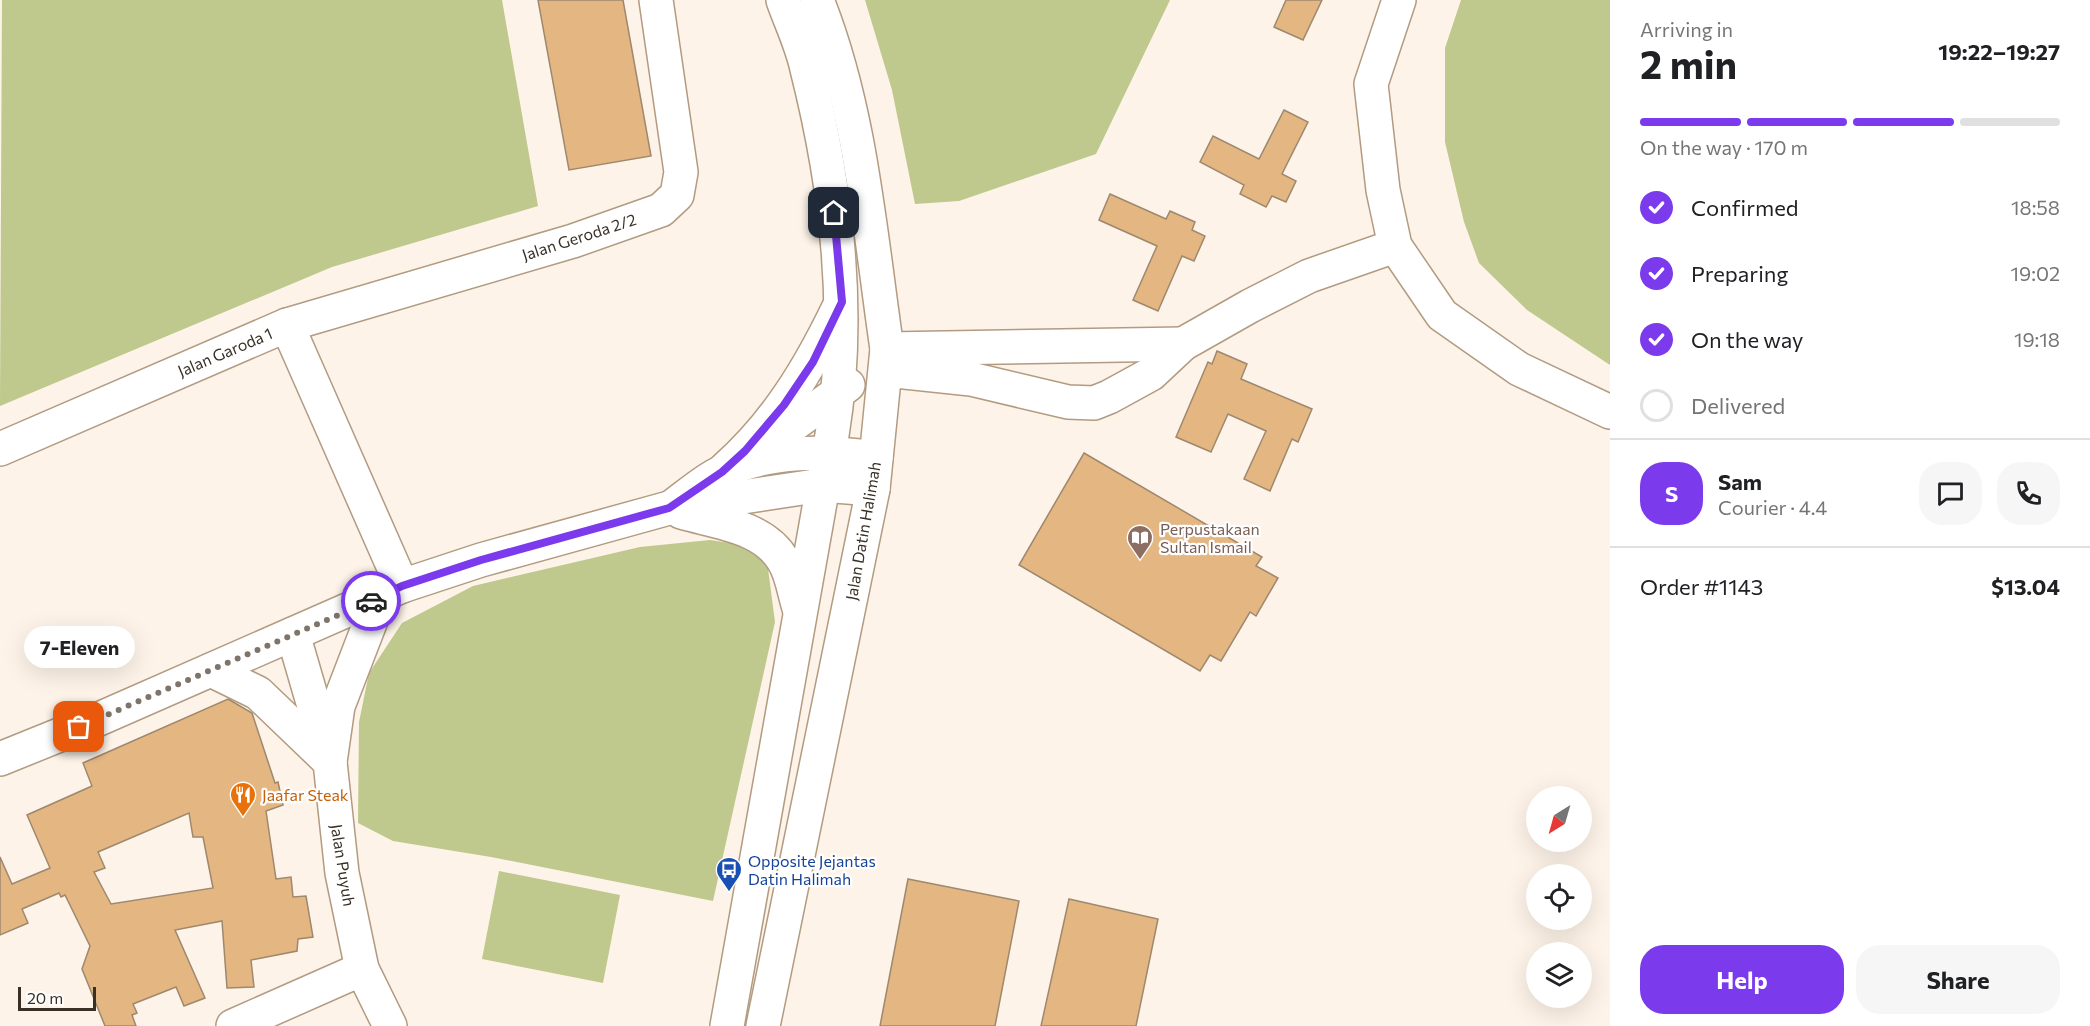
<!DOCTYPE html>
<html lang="en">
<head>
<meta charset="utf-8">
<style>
	body { margin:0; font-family:Commissioner,sans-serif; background:#f6f6f6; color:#202124; height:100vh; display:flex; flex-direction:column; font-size:22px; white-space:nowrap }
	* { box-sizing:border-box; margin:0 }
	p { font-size:20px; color:#757577 }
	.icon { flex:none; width:33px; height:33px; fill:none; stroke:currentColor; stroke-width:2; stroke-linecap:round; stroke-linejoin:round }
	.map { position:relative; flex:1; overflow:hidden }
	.details { display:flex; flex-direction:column; background:#fff; width:480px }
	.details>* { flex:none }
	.needle { width:39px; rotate:217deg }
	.fabs { position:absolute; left:1526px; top:786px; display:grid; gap:12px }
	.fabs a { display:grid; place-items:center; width:66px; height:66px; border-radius:50%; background:#fff; box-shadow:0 6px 24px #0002; font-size:30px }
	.scale { position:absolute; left:18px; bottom:15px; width:78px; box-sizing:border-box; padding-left:6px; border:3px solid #393025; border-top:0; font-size:16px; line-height:21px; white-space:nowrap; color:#393025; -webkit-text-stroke:4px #fff; paint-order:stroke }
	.pin { position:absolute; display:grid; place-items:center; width:51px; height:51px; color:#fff; margin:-26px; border-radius:12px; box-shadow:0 3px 9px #0006 }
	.courier { position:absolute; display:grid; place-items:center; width:60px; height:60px; margin:-30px; border:4px solid #7c3aed; border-radius:50%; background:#fff; color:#222; box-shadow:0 2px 8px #0007 }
	.bubble { position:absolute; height:42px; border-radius:21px; background:#fff; box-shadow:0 6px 24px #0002; font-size:20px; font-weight:700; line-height:42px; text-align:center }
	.overview em { font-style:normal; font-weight:700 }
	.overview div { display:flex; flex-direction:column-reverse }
	.overview { display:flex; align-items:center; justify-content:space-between; height:102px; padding:0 30px }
	h1 { font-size:39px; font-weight:700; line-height:45px }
	.bar { display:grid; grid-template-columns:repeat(4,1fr); gap:9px 6px; align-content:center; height:72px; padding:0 30px }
	.bar i { height:8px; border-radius:4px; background:#e0e0e0 }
	.bar .active { background:#7c3aed }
	.bar p { grid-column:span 4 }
	.line { display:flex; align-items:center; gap:15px; padding:0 30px; border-top:2px solid #e0e0e0 }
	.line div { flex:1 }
	.round { display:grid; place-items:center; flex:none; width:63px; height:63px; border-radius:24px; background:#f6f6f6 }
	ol { padding:0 30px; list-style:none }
	li { display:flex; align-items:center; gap:18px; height:66px }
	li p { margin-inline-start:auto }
	li .icon { padding:6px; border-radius:50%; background:#7c3aed; color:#fff; stroke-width:4 }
	li:last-child { color:#757577 }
	li i { width:33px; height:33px; border:3px solid #e0e0e0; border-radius:50% }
	.action { display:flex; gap:12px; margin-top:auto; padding:12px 30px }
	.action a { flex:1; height:69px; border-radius:24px; background:#7c3aed; color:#fff; font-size:24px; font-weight:700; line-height:69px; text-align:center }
	.action a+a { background:#f6f6f6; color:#202124 }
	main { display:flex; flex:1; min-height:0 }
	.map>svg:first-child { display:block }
</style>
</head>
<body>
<main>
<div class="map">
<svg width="1610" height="1026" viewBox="0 0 1610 1026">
	<rect width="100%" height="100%" fill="#fdf3e8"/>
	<!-- green -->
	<g fill="#bfc88d">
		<polygon points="2,0 502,0 538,206 332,267 0,406"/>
		<polygon points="865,0 1170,0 1096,154 959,201 915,204 892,90"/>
		<polygon points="1461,0 1610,0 1610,365 1527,310 1479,263 1464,222 1445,142 1445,48"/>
		<polygon points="710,540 757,547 767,561 775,622 713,901 491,857 393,841 358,823 359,722 369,673 402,623 473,586 640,547"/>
		<polygon points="499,871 620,895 603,983 482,959"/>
	</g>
	<!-- building -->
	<g fill="#e3b682" stroke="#9e886e" stroke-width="1.5" fill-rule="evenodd">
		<polygon points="538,0 623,0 651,156 569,170"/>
		<polygon points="1286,0 1322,0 1303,40 1274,27"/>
		<polygon points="1284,110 1308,122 1282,174 1296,181 1286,202 1272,196 1266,207 1240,194 1244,185 1200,162 1213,136 1259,159"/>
		<polygon points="1110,194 1166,219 1170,211 1195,222 1192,230 1205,236 1194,261 1182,256 1158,311 1133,300 1157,246 1099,220"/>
		<polygon points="1217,351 1247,364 1241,379 1312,409 1298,442 1292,439 1270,491 1244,479 1266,431 1228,414 1211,452 1176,437 1208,362 1212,364"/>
		<polygon points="1084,453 1262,557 1256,566 1278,578 1256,616 1250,612 1221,661 1210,655 1200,671 1019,565"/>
		<path d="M228 699 252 713 275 783 278 782 283 805 266 811 276 879 291 877 293 897 306 896 313 937 298 939 297 951 251 960 254 987 227 988 222 921 175 930 205 998 184 1006 176 987 133 1004 137 1013 132 1015 136 1026H105L82 969 90 946 65 895 61 897 59 893 22 909 28 923 0 935V857L12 884 50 868 27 815 92 786 83 763ZM189 813 193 837H203L213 888 111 904 94 872 105 868 98 852Z"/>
		<polygon points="908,879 1019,901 995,1026 880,1026"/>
		<polygon points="1069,899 1158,919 1136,1026 1041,1026"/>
	</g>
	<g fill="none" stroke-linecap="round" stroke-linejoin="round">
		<defs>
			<g id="minor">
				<polyline points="1399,0 1371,84 1383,190 1395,246 1442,315 1519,369 1610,412"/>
				<polyline points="287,325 402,586"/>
				<polyline points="887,349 1183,344"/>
				<polyline points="886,370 971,379 1068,402 1094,403 1109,397 1151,374 1183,344 1250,306 1309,276 1395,246"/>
				<polyline points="0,449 287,325 573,241 661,210 677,195 681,172 656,0"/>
				<polyline points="380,597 338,706 330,762 342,873 362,969 390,1026"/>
				<polyline points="293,634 327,751"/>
				<polyline points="233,1026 362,969"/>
			</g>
			<g id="major">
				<polyline points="765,442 778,436 848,385"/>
				<path d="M725 469C776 424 809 369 838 309"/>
				<path d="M673 506C688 495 705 480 722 472 772 449 824 451 876 458"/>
				<path d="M681 512C715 522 763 526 783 560 792 573 794 593 799 608"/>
				<polyline points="211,670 258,693 330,762"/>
				<polyline points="0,759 99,719 402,586 481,560 669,508 822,485 873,489"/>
				<path d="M727 1026 832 435C852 313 837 188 807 69 802 45 791 23 783 0"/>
				<path d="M763 1026 873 489 887 349C870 233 861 110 817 0"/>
			</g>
		</defs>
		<!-- minor casing -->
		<use href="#minor" stroke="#b29b81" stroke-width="36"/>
		<!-- major casing -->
		<use href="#major" stroke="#b29b81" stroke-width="36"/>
		<!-- minor -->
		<use href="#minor" stroke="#fff" stroke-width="33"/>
		<!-- major -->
		<use href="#major" stroke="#fff" stroke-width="33"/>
	</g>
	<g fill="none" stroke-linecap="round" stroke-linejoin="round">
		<!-- done -->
		<polyline stroke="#7e7469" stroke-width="6" stroke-dasharray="0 10.8" points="79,727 371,601"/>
		<!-- route -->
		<polyline stroke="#7c3aed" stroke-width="8" points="371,601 402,586 481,560 669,508 722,472 745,451 784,405 813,362 842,302 834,213"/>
	</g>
	<!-- icons -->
	<defs>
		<symbol id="library-pin" viewBox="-11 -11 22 30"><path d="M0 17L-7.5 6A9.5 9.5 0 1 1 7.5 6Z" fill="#8d6e63" stroke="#fff"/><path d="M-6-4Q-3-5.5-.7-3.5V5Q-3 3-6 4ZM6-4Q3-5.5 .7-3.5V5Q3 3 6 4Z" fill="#fff"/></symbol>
		<symbol id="restaurant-pin" viewBox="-11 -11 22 30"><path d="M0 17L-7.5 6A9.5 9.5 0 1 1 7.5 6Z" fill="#e8710a" stroke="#fff"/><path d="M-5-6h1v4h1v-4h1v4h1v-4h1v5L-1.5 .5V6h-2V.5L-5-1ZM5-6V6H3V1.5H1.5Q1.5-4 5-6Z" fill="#fff"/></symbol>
		<symbol id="bus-pin" viewBox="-11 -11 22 30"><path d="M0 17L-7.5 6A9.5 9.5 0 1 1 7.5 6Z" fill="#1a4fb4" stroke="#fff"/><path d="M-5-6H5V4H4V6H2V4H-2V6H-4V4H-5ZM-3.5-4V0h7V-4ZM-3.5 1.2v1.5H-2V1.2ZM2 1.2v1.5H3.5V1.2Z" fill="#fff"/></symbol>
	</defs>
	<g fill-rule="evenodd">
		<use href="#library-pin" x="1125" y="523" width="30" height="40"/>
		<use href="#restaurant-pin" x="228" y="780" width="30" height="40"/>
		<use href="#bus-pin" x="714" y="855" width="30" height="40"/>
	</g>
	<g text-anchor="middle" stroke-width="4.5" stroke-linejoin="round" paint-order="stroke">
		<!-- street labels -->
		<g font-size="16" fill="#393025" stroke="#fff">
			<text transform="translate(579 237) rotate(-18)" y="6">Jalan Geroda 2/2</text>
			<text transform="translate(225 352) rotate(-23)" y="6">Jalan Garoda 1</text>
			<text transform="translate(863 531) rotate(-80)" y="6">Jalan Datin Halimah</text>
			<text transform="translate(343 865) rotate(81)" y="6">Jalan Puyuh</text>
		</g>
		<!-- education labels -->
		<g font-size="16" fill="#785e54" stroke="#fff" text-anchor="start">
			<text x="1160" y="535">Perpustakaan<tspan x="1160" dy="18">Sultan Ismail</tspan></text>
		</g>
		<!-- food labels -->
		<g font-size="16" fill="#c56008" stroke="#fff" text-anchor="start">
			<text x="262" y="801">Jaafar Steak</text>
		</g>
		<!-- transit labels -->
		<g font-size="16" fill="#164399" stroke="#fff" text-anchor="start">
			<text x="748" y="867">Opposite Jejantas<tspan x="748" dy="18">Datin Halimah</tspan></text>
		</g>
	</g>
</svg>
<div class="fabs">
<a><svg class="needle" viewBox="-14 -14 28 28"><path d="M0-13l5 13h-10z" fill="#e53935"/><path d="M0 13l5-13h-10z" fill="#757577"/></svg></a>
<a><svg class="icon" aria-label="locate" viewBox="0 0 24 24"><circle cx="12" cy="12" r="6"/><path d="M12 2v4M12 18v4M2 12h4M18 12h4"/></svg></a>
<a><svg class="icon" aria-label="layers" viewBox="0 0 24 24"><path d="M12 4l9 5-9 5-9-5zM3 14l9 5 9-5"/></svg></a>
</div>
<div class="scale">20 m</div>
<div class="pin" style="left:79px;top:727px;background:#ea580c"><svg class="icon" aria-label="bag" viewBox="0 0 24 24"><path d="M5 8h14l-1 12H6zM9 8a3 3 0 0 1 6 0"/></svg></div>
<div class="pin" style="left:834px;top:213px;background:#1f2937"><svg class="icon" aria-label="home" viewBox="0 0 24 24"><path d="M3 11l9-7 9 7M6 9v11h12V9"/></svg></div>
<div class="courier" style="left:371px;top:601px"><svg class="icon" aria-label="car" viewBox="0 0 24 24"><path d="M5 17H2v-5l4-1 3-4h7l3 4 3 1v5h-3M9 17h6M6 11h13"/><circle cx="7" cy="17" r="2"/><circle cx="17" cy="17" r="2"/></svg></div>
<div class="bubble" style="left:24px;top:626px;width:111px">7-Eleven</div>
</div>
<section class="details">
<div class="overview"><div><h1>2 min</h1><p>Arriving in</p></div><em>19:22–19:27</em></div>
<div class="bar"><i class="active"></i><i class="active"></i><i class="active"></i><i></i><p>On the way · 170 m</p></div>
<ol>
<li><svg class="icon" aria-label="check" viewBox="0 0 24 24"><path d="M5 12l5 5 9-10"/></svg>Confirmed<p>18:58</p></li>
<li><svg class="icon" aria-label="check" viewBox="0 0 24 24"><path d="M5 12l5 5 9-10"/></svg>Preparing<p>19:02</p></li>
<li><svg class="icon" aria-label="check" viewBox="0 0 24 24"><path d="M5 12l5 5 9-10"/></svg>On the way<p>19:18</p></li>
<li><i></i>Delivered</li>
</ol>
<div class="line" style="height:108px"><b class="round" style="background:#7c3aed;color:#fff">S</b><div><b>Sam</b><p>Courier · 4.4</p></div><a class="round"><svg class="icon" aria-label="chat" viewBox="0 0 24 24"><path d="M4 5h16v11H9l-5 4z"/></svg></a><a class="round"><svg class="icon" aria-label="phone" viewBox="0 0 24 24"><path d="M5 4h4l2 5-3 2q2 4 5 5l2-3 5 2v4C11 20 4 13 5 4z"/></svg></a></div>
<div class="line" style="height:78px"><div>Order #1143</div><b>$13.04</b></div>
<div class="action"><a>Help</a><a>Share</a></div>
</section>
</main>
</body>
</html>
